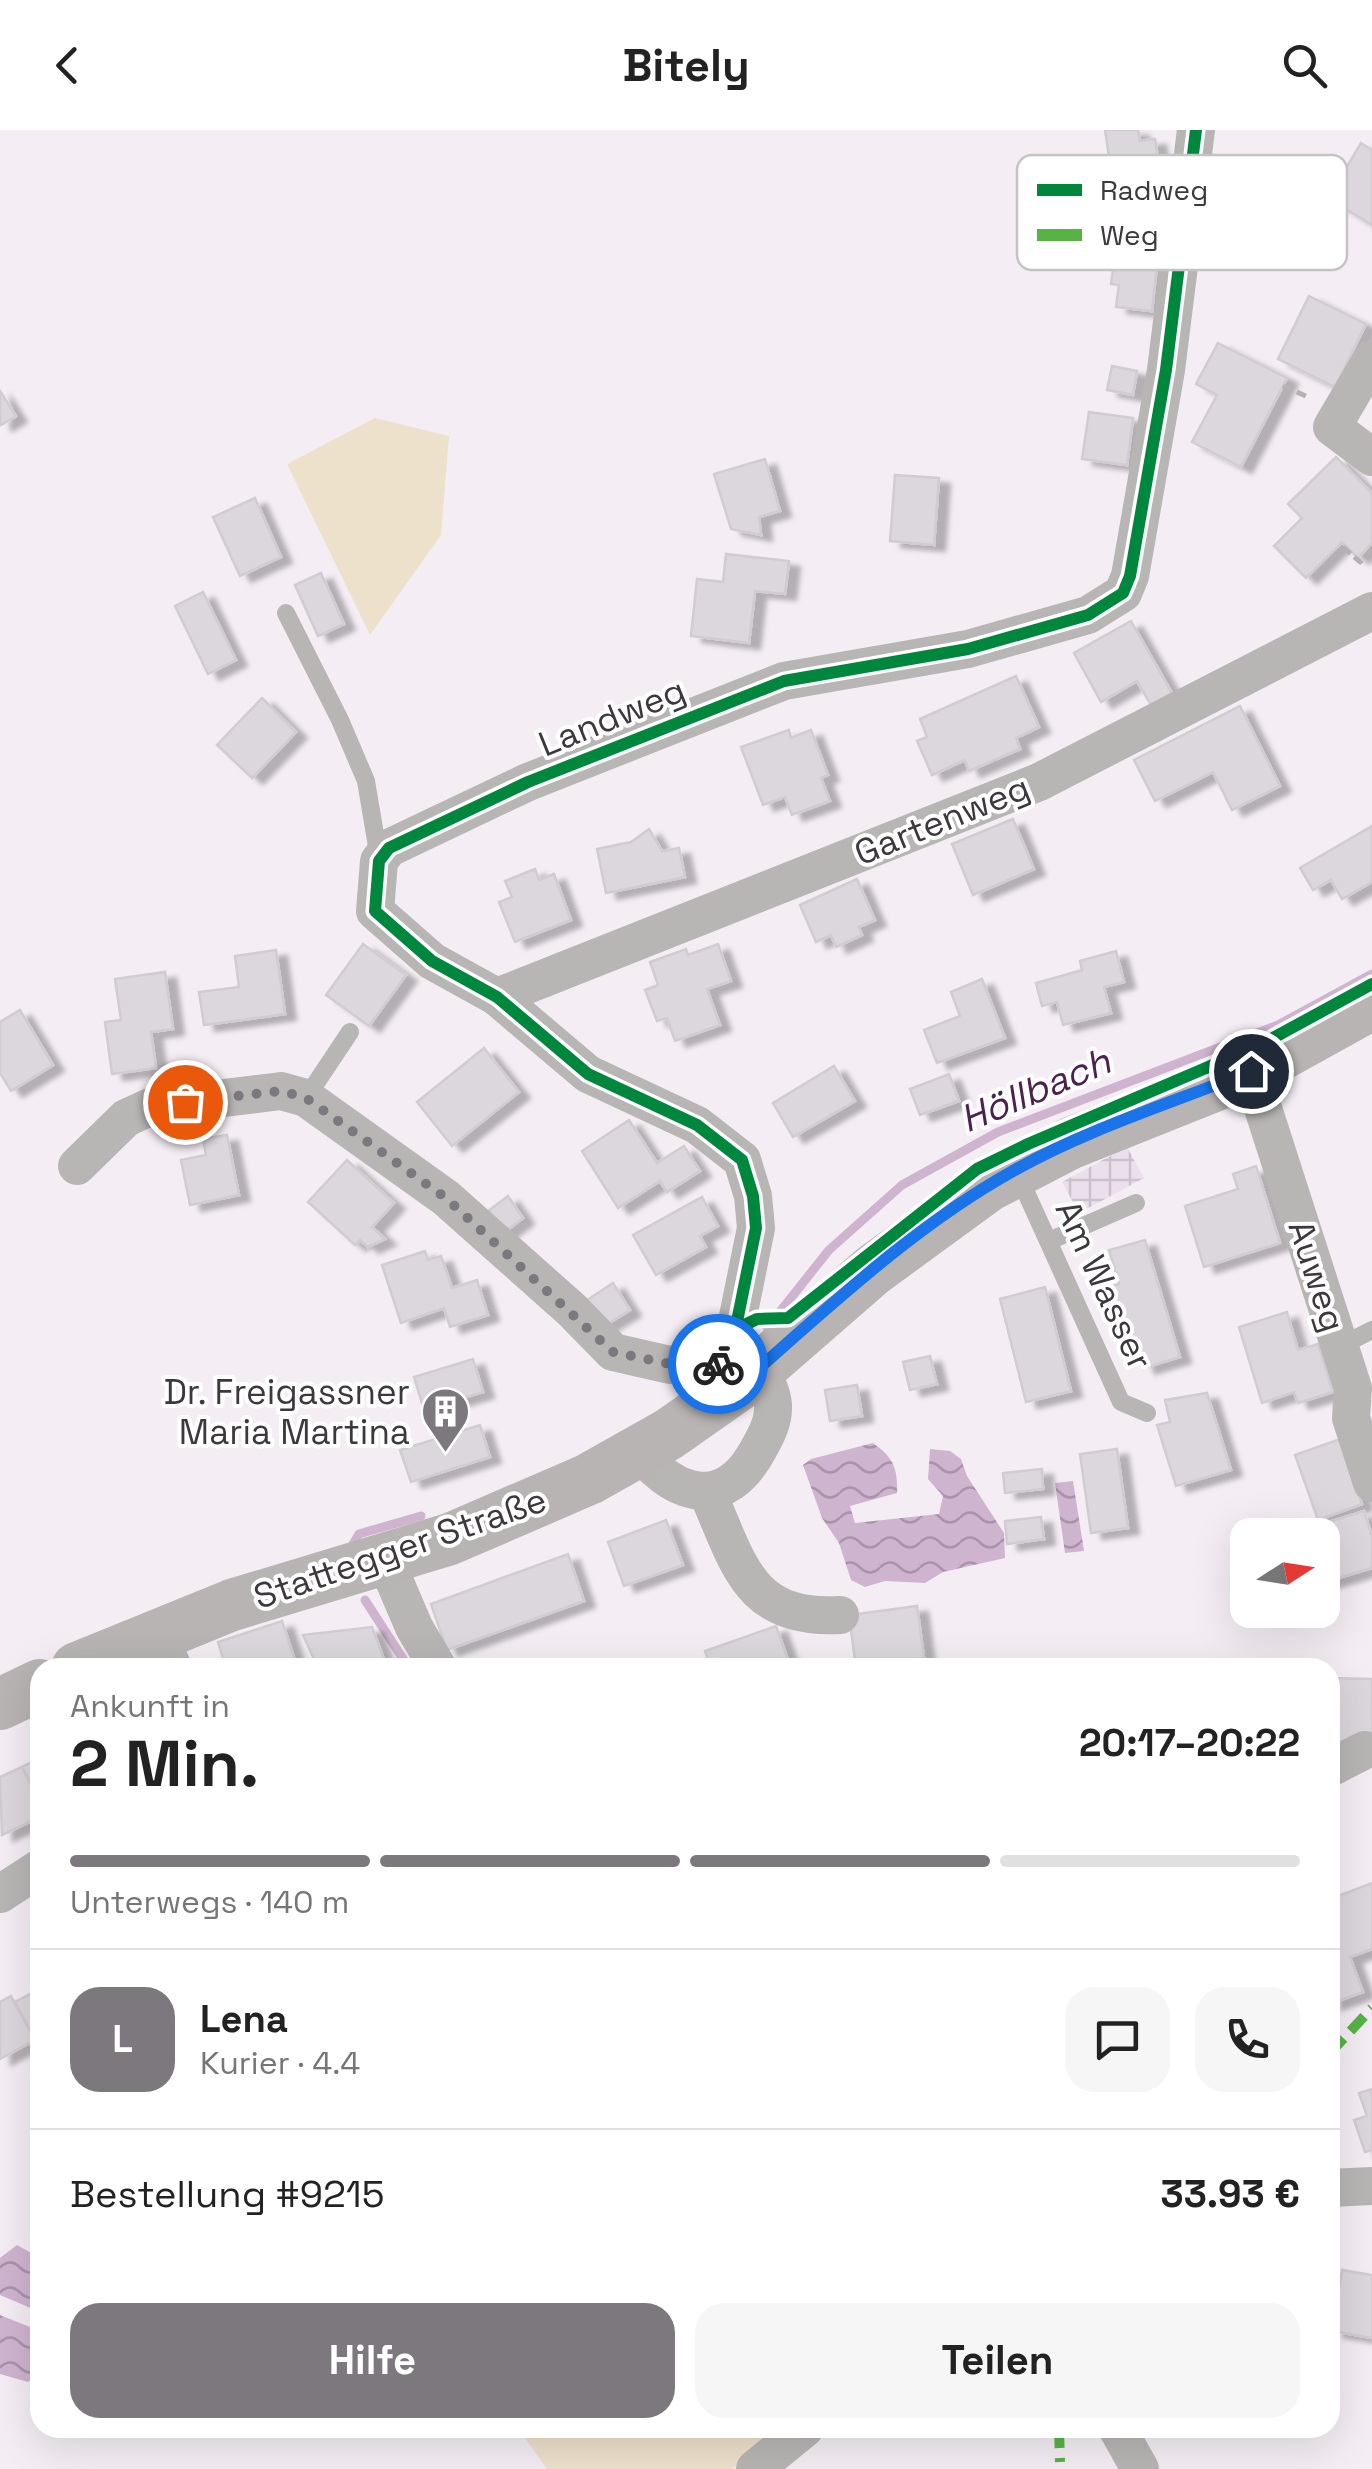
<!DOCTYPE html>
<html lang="de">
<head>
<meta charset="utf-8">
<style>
	body { margin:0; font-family:"Space Grotesk",sans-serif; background:#f6f6f6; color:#222; height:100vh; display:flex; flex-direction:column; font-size:38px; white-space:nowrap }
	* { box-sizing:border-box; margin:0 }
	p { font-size:32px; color:#767676 }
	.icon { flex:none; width:55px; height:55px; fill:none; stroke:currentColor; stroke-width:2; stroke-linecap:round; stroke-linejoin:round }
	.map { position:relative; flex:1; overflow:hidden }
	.sheet { position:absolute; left:30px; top:1528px; width:1310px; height:780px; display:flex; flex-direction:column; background:#fff; border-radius:30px; box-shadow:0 10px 40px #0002 }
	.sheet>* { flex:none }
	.needle { width:65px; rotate:78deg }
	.fabs { position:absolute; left:1230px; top:1388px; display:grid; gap:20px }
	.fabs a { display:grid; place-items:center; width:110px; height:110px; border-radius:20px; background:#fff; box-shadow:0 10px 40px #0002; font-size:50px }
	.pin { position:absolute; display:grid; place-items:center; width:85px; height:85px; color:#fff; margin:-42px; border:5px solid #fff; border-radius:50%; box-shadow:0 2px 10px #0007 }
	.courier { position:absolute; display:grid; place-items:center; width:100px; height:100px; margin:-50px; border:8px solid #1a73e8; border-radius:50%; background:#fff; color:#222; box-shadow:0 2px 12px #0007 }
	.headline em { font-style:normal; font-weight:700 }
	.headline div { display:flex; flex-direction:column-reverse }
	.headline { display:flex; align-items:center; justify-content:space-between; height:170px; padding:0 40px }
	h1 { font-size:65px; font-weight:700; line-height:75px }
	.bar { display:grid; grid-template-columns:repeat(4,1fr); gap:15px 10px; align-content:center; height:120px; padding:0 40px }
	.bar i { height:12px; border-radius:8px; background:#e0e0e0 }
	.bar .current { background:#7d787d }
	.bar p { grid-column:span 4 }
	.line { display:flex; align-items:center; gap:25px; padding:0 40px; border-top:2px solid #e0e0e0 }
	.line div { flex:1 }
	.round { display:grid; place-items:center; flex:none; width:105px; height:105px; border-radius:30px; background:#f6f6f6 }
	.primary-button { display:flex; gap:20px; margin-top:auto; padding:20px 40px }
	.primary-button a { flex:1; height:115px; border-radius:30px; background:#7d787d; color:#fff; font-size:40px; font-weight:700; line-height:115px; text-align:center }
	.primary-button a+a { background:#f6f6f6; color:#222 }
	header { display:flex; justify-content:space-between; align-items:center; height:130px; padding:0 40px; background:#fff; font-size:45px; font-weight:700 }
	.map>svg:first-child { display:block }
</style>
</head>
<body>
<header><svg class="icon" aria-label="back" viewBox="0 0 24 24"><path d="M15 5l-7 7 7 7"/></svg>Bitely<svg class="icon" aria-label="search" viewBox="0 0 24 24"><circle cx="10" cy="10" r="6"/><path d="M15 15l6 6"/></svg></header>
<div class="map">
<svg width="1372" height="2339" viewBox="0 0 1372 2339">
	<defs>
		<pattern id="industrial-grid" width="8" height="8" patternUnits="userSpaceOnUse" patternTransform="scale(2.5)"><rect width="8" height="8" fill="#ecdfec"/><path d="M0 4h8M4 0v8" fill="none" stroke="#cbc0cb"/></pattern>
		<pattern id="water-waves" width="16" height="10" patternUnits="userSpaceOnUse" patternTransform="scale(2.5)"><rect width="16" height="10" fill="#cfb4cf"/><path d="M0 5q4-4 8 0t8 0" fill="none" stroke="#a993a9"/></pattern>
		<filter id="shadow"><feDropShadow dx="11" dy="6" stdDeviation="2.5" flood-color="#0004"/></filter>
	</defs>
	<rect width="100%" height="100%" fill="#f4eef4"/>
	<!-- industrial -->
	<polygon fill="url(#industrial-grid)" points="1127,1017 1144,1048 1079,1083 1062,1052"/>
	<!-- green -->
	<g fill="#eee1cc">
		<polygon points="375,288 449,306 441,405 370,505 287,334"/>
		<polygon points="518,2298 785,2298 732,2339 547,2339"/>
	</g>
	<!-- water -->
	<g fill="url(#water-waves)">
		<path d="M873 1313C893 1327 898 1338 897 1363L850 1376 855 1393 939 1384 943 1366 928 1349 930 1319 950 1321 961 1329 967 1346 1004 1403 1005 1428 943 1442 925 1453 885 1451 865 1457 851 1450 839 1413 822 1388 803 1335 811 1329Z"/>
		<polygon points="1073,1351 1084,1421 1065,1423 1055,1353"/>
		<polygon points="17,2115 40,2128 40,2182 0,2165 0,2128"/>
		<polygon points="0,2185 40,2201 40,2244 28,2252 0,2244"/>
	</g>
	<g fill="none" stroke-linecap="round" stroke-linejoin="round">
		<!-- stream -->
		<g stroke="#cfb4cf" stroke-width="9">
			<polyline points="767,1198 829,1120 902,1055 998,1002 1278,895 1372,844"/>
			<polyline points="352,1416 359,1404 421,1386"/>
			<polyline points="365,1470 409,1538"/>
		</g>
	</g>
	<!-- building -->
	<g fill="#dcd7dc" stroke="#d1ccd1" stroke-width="2.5" filter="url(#shadow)">
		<polygon points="1105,0 1138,0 1140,11 1155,9 1164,66 1116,74"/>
		<polygon points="1361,13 1372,20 1372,95 1328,68"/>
		<polygon points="1117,112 1159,117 1152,181 1116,177 1119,155 1111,154"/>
		<polygon points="1309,166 1366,194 1335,257 1278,229"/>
		<polygon points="1218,213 1287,248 1241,337 1192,312 1217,265 1196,254"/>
		<polygon points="1112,236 1137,241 1133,265 1107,260"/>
		<polygon points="0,261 16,286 1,295 0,293"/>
		<polygon points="1089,282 1133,288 1127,335 1082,329"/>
		<polygon points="1336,327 1372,363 1372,413 1358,428 1342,412 1306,448 1274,416 1302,388 1288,374"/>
		<polygon points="765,329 780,381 759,387 761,405 731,399 714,344"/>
		<polygon points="895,345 939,348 934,415 890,411"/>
		<polygon points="255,368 281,427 240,446 213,387"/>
		<polygon points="726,424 789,431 785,464 755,461 749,513 691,506 697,449 723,452"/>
		<polygon points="321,443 344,494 318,506 295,455"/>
		<polygon points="203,462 236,530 208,544 175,476"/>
		<polygon points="1131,491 1172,563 1151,575 1137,551 1101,572 1074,523"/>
		<polygon points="1016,546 1039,597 1016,608 1020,619 969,641 965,630 932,645 917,611 927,607 920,589"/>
		<polygon points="262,568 296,602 252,648 217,615"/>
		<polygon points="1240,576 1280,656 1232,680 1213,642 1155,671 1134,630"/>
		<polygon points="789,600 791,608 811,600 828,645 821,648 830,671 792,685 785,667 763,675 741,617"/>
		<polygon points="1013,689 1034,739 973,765 952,714"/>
		<polygon points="1372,696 1372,752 1342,769 1331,750 1313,760 1300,738"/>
		<polygon points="649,699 662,721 679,718 685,747 606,763 597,719 631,712"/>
		<polygon points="535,739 539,750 554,744 571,790 515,812 499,772 512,767 505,751"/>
		<polygon points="857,749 875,790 859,797 862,805 836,817 831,805 816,812 800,775"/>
		<polygon points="363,814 406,845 369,896 326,865"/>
		<polygon points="718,814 731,851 707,859 720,895 675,911 667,888 657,891 645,860 658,855 650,832 686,819 688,825"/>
		<polygon points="276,820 285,884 204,895 199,862 239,857 235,826"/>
		<polygon points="1116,821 1124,852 1104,857 1111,883 1063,895 1057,872 1042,876 1036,853 1082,840 1080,831"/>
		<polygon points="165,842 173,899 151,902 156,938 112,944 105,892 121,890 115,849"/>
		<polygon points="982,849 1005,908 937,933 924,900 960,886 951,862"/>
		<polygon points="20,880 53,935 11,961 0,943 0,892"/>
		<polygon points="484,918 519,962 452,1016 417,972"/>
		<polygon points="834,936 855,971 793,1007 773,973"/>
		<polygon points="949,944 959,971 920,985 910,959"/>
		<polygon points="629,990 657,1033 684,1016 700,1041 667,1062 660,1051 618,1078 582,1021"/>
		<polygon points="227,1005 239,1065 190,1075 181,1030 206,1025 203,1009"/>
		<polygon points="347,1030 394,1073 372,1097 385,1109 368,1117 360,1110 355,1115 308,1072"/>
		<polygon points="1256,1036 1280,1113 1204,1137 1185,1076 1238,1059 1233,1044"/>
		<polygon points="508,1066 523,1088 500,1106 484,1084"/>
		<polygon points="702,1067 718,1096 700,1106 706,1117 656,1145 633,1105"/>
		<polygon points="1145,1110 1180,1227 1144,1238 1135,1207 1119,1211 1104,1159 1119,1154 1109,1120"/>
		<polygon points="425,1121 428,1130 441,1126 452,1158 477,1150 488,1185 450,1197 444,1178 401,1193 382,1135"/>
		<polygon points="613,1153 630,1180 604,1196 587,1170"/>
		<polygon points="1045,1157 1071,1261 1026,1272 1000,1169"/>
		<polygon points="1287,1182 1298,1220 1318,1214 1333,1262 1298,1273 1294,1262 1262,1273 1239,1197"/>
		<polygon points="930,1226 937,1254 910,1260 903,1232"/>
		<polygon points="473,1229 483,1262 424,1280 414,1247"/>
		<polygon points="857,1255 862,1286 830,1291 825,1260"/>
		<polygon points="1207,1263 1231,1340 1176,1356 1157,1295 1170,1292 1165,1270"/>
		<polygon points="480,1295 490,1327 411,1352 400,1320"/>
		<polygon points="1340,1309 1362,1374 1318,1390 1295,1325"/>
		<polygon points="1117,1319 1128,1398 1091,1403 1080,1324"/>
		<polygon points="1042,1339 1043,1359 1005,1363 1003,1343"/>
		<polygon points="1364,1381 1372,1407 1372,1438 1322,1453 1322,1421 1327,1420 1319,1395"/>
		<polygon points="1041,1387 1044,1409 1007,1414 1005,1391"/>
		<polygon points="666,1390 683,1435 624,1456 608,1412"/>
		<polygon points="568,1424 584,1471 447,1520 431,1474"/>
		<polygon points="917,1476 924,1528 856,1537 849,1485"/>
		<polygon points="282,1491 297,1537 226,1538 218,1512"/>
		<polygon points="776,1496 791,1538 711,1538 705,1521"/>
		<polygon points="372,1497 387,1538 318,1538 303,1505"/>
		<polygon points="1330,1548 1372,1549 1372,1612 1332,1611"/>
		<polygon points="38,1629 40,1633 40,1672 22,1637"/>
		<polygon points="22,1637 40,1672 40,1687 2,1705 0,1647"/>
		<polygon points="1372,1753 1372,1819 1350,1827 1363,1862 1330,1874 1330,1830 1339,1827 1330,1802 1330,1769"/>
		<polygon points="32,1863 40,1878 40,1899 32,1904 15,1872"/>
		<polygon points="11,1866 35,1910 0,1929 0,1872"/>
		<polygon points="1372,1959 1372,2020 1365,2022 1354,1990 1367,1986 1359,1963"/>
		<polygon points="1342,2140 1372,2145 1372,2208 1332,2201"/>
	</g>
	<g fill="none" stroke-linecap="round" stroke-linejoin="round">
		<!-- path -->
		<g stroke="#b4b2b3" stroke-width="5" stroke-dasharray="10 5" stroke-linecap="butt">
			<polyline points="1283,256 1308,267"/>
			<polyline points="1343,417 1360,432 1372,420"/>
		</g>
		<!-- service -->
		<g stroke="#b8b5b5" stroke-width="18">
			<polyline points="286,483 340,590 366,651 379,728"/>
			<polyline points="306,968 350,902"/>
			<polyline points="1019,1047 1121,1272 1147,1283"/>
			<polyline points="1049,1111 1136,1073"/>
			<polyline points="1339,1217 1372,1200"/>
		</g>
		<!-- minor -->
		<g stroke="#b8b5b5" stroke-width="38">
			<polyline points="1372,229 1332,297 1372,327"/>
			<polyline points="497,867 1039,652 1372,481"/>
			<polyline points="1251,941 1353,1258 1351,1288 1372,1353"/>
			<polyline points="77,1036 126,988 150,977 281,961 306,968 446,1068 572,1180 613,1222 670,1235 709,1230 750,1247"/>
			<polyline points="750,1247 731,1221 756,1098 753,1066 742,1030 697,995 588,944 497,867 432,831 375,781 379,731 389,718 528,652 784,551 968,519 1088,485 1123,463 1130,446 1166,240 1196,0"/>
			<path d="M640 1322C678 1369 726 1379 758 1320 766 1306 774 1291 773 1275 772 1262 765 1249 760 1238"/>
			<path d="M707 1362C739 1433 747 1490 840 1485"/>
			<polyline points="385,1429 414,1497 438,1538"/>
			<polyline points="158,1502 173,1538"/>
			<polyline points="1330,1638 1365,1620"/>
			<polyline points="0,1764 40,1738"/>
			<polyline points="1330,2058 1372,2056"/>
			<polyline points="1117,2298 1140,2339"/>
			<polyline points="755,2339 805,2298"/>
		</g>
		<!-- secondary -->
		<g stroke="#b8b4b4" stroke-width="52">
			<polyline points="77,1538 232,1475 450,1409 589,1349 669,1304 750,1247 873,1140 988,1056 1071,1013 1251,941 1372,874"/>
			<polyline points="0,1574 40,1555"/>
		</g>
		<!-- quiet -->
		<g stroke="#57b346" stroke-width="10" stroke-dasharray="20 10" stroke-linecap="butt">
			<polyline points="1330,1923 1372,1878"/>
			<polyline points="1059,2298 1060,2332"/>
		</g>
		<defs>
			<g id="cycleway">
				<polyline points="736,1199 757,1189 788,1188 977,1039 1028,1014 1262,914 1372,854"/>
				<polyline points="750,1247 731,1221 756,1098 753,1066 742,1030 697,995 588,944 497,867 432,831 375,781 379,731 389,718 528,652 784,551 968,519 1088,485 1123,463 1130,446 1166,240 1196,0"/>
			</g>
		</defs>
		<!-- cycleway casing -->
		<use href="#cycleway" stroke="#fff" stroke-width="19"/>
		<!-- cycleway -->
		<use href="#cycleway" stroke="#00873e" stroke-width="12"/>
	</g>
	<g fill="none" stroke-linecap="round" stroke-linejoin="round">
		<!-- done -->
		<polyline stroke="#7d787d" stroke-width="10" stroke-dasharray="0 18" points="185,972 281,961 306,968 446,1068 613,1222 670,1234 709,1230 718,1234"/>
		<!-- route -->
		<path stroke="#1a73e8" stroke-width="12" d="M718 1234 750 1246C832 1174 916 1095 1013 1041 1087 999 1172 973 1251 941"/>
	</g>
	<!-- icons -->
	<defs>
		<symbol id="building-pin" viewBox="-11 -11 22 30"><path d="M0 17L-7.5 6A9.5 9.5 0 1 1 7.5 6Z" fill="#7d787d" stroke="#fff"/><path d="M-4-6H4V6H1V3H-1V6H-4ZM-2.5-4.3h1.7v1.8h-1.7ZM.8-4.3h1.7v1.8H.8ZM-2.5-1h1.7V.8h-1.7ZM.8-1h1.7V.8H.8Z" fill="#fff"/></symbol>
	</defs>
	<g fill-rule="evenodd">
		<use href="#building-pin" x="418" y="1254" width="55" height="75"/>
	</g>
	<g text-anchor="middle" stroke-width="8" stroke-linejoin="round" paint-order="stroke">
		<!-- street labels -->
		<g font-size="35" fill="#3d383d" stroke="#fff">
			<text transform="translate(612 587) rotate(-22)" y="12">Landweg</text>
			<text transform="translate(942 690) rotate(-22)" y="12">Gartenweg</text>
			<text transform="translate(1317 1146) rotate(72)" y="12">Auweg</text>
			<text transform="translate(1104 1155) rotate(65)" y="12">Am Wasser</text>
			<text transform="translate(400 1418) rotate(-19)" y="12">Stattegger Straße</text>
		</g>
		<!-- poi labels -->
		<g font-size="35" fill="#3d383d" stroke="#fff" text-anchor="end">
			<text x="410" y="1274">Dr. Freigassner<tspan x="410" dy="40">Maria Martina</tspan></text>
		</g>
		<!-- water labels -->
		<g font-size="38" font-style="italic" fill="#4d204f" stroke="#fff">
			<text transform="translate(1035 960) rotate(-23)" y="13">Höllbach</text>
		</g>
	</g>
	<!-- legend -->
	<rect x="1017" y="25" width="330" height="115" rx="15" fill="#fff" stroke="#c5c3c5" stroke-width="2.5"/>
	<rect x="1037" y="54" width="45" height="12" fill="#00873e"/>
	<rect x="1037" y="99" width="45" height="12" fill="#57b346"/>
	<g font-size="28" fill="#3d383d">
		<text x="1100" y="70">Radweg</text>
		<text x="1100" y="115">Weg</text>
	</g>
</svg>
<div class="fabs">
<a><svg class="needle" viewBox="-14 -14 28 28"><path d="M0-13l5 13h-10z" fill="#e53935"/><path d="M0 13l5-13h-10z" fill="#767676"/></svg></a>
</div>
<div class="pin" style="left:185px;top:972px;background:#ea580c"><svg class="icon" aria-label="bag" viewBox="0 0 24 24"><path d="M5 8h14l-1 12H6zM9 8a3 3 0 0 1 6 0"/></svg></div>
<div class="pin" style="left:1251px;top:941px;background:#1f2937"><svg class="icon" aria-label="home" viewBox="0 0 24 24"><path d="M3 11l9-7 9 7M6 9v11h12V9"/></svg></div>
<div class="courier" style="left:718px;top:1234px"><svg class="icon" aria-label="bike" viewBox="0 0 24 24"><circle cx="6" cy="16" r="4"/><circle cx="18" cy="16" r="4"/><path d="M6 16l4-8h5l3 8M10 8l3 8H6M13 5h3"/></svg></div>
<section class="sheet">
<div class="headline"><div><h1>2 Min.</h1><p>Ankunft in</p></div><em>20:17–20:22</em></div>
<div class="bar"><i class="current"></i><i class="current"></i><i class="current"></i><i></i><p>Unterwegs · 140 m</p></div>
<div class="line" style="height:180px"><b class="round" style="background:#7d787d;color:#fff">L</b><div><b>Lena</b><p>Kurier · 4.4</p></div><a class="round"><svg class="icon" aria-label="chat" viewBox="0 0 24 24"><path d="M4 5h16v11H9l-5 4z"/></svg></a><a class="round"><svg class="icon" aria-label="phone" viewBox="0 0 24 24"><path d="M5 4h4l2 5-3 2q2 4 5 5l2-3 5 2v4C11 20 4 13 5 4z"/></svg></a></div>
<div class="line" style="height:130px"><div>Bestellung #9215</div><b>33.93 €</b></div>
<div class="primary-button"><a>Hilfe</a><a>Teilen</a></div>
</section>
</div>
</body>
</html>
